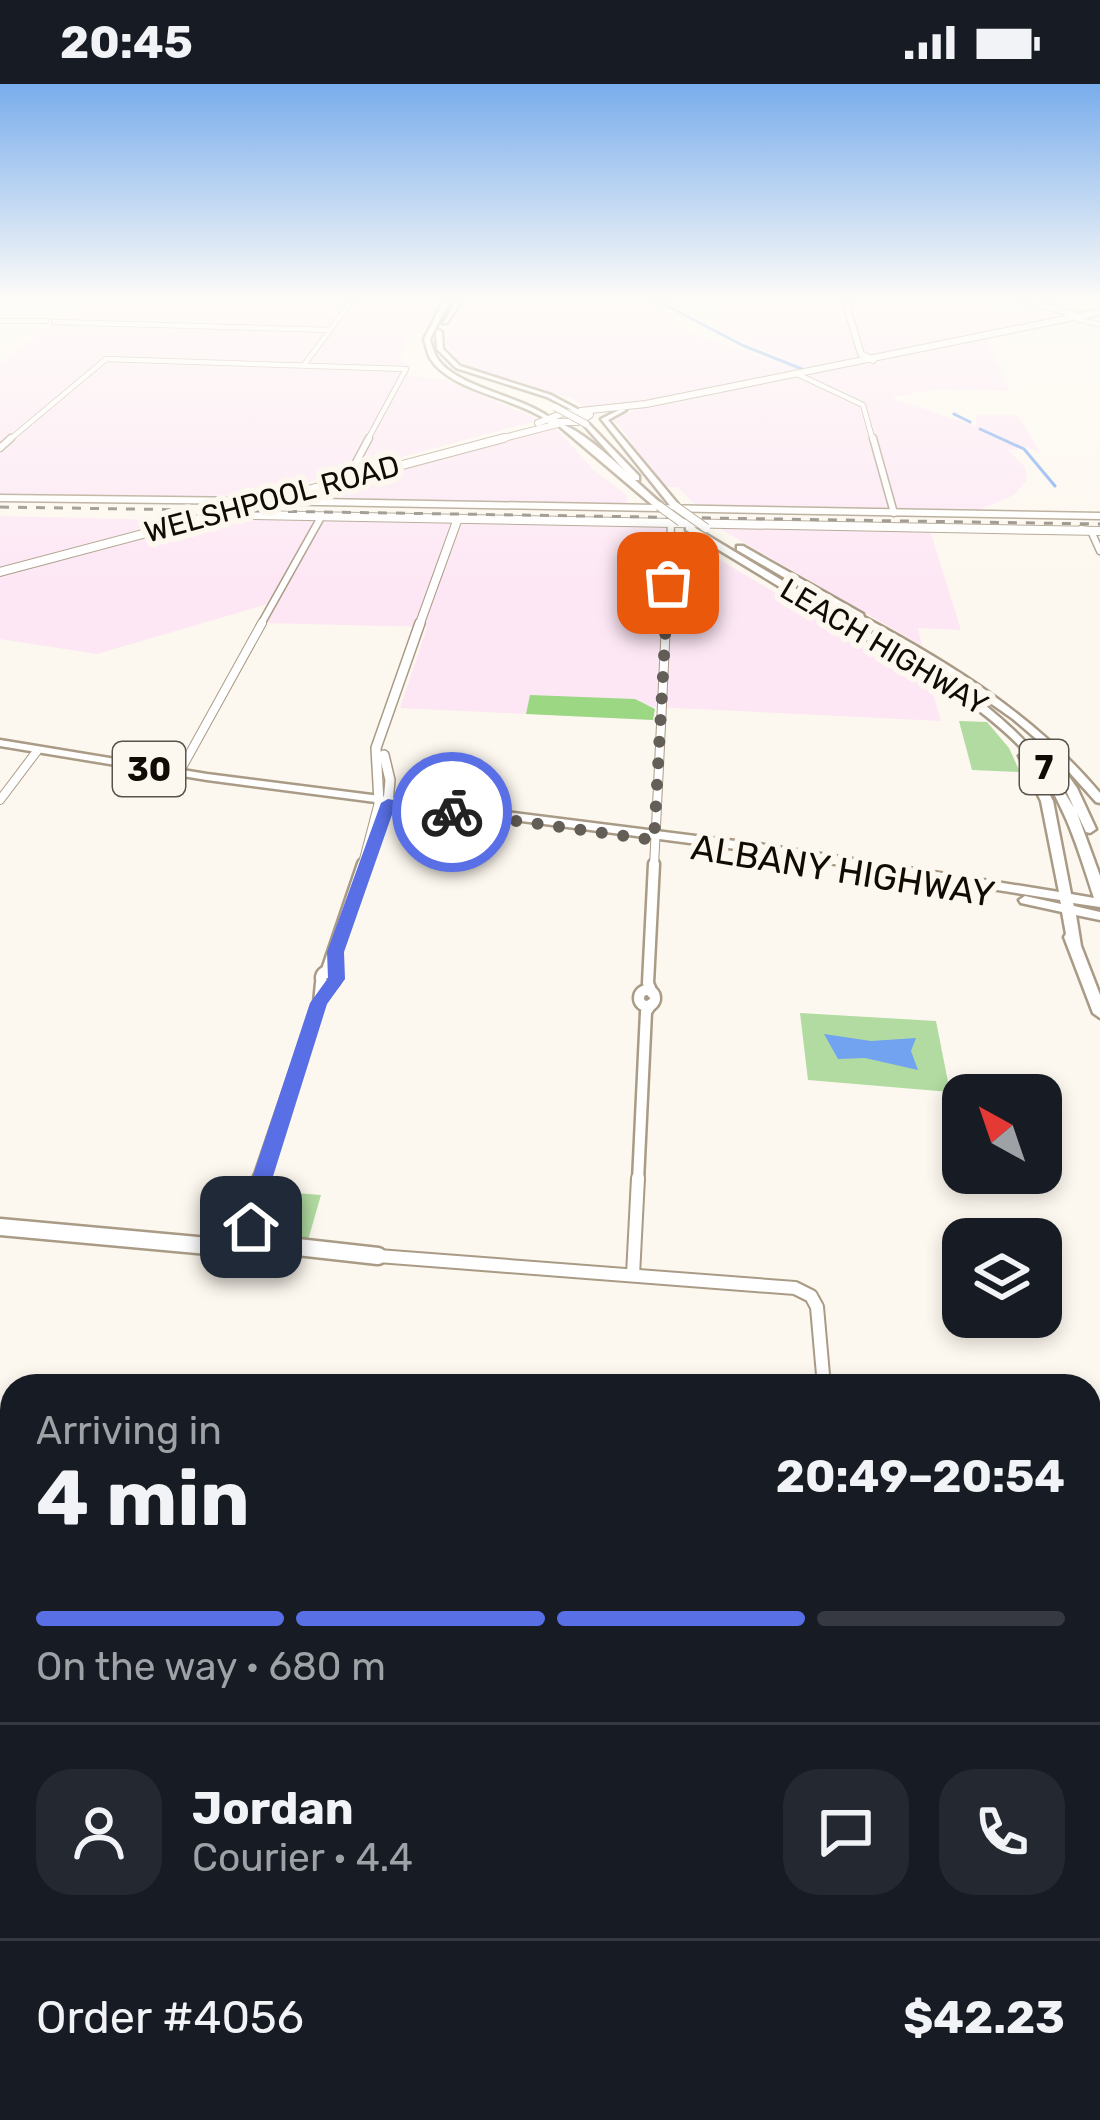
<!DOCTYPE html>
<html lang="en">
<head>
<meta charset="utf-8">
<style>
	body { margin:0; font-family:Rubik,sans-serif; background:#242831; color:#f1f3f6; height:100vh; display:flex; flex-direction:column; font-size:45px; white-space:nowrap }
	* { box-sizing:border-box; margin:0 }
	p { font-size:39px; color:#9ea1a6 }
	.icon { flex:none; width:66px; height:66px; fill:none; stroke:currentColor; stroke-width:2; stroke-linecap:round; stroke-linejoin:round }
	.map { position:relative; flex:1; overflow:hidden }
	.side { position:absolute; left:0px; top:1290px; width:1101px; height:747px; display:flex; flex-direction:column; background:#171b24; border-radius:36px 36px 0 0; box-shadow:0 6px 18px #0003 }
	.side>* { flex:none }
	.needle { width:78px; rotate:320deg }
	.buttons { position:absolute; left:942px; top:990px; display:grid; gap:24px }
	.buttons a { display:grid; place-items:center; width:120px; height:120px; border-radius:24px; background:#171b24; box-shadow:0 6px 18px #0003; font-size:60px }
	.pin { position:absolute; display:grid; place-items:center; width:102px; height:102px; color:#fff; margin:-51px; border-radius:24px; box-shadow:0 6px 18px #0006 }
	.courier { position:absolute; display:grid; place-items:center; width:120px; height:120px; margin:-60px; border:9px solid #586fe5; border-radius:50%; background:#fff; color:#222; box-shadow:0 3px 15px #0007 }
	.overview em { font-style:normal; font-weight:700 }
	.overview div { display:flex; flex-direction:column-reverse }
	.overview { display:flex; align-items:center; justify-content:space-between; height:204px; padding:0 36px }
	h1 { font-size:78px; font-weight:700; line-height:90px }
	.bar { display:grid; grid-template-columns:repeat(4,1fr); gap:18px 12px; align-content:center; height:144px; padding:0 36px }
	.bar i { height:15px; border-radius:9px; background:#363941 }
	.bar .active { background:#586fe5 }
	.bar p { grid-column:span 4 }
	.line { display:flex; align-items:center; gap:30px; padding:0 36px; border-top:3px solid #363941 }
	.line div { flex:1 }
	.round { display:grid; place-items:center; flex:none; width:126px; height:126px; border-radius:36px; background:#242831 }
	.status { display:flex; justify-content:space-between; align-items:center; height:84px; padding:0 60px; background:#171b24; direction:ltr }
	.status svg { height:33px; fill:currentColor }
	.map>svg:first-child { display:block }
</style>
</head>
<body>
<div class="status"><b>20:45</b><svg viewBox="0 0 49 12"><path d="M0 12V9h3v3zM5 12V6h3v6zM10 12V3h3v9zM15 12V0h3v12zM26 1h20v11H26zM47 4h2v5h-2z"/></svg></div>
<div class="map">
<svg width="1100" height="2036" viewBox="0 0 1100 2036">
	<rect width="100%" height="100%" fill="#fdf8ef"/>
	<!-- industrial -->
	<g fill="#fde7f5">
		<polygon points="85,214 430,214 428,224 433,225 422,249 409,249 400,273 411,284 408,292 444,295 539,336 249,414 0,416 0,279"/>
		<polygon points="465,214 629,214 696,251 801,286 805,284 718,247 716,222 669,222 655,214 1015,214 1022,216 973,230 978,235 1045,223 1068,232 985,251 1009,307 934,305 891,314 976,342 976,331 1018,331 1041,370 1029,363 1008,366 1025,383 1027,396 1014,411 974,428 703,428 677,403 662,403 648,391 623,346 612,335 646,322 586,325 572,314 513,301 459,278 445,258"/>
		<polygon points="553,341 593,385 626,411 628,423 281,416"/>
		<polygon points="0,432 169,436 182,442 203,436 428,436 674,443 674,458 688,457 930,600 941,637 654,623 653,636 400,624 427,543 262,539 271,519 97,570 0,555"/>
		<polygon points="719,444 930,447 961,546 918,544 922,562"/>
	</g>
	<!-- education -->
	<polygon fill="#f9e8fa" points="28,2025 481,2025 494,2036 19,2036"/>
	<!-- green -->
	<g fill="#b1dba1">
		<polygon points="959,637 987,638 1009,664 1020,688 972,686"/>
		<polygon points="800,929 936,937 950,1008 808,996"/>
		<polygon points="271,1107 321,1111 308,1156 262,1151 259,1144"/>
		<polygon points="554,2025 862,2025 863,2036 568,2036"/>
	</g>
	<!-- forest -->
	<polygon fill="#9cd784" points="530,611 635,615 655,625 653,636 526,630"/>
	<!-- water -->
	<polygon fill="#72a3f1" points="824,950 871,957 916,954 911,967 918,986 865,974 838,975"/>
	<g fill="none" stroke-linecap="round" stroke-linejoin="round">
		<!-- stream -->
		<g stroke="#72a3f1" stroke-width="3">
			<polyline points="652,214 744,262 802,285"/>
			<polyline points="954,330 970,338"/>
			<polyline points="980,345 1024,365 1055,402"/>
		</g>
		<defs>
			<g id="minor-far5">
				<polyline points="1077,235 1098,240"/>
				<polyline points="0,237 46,237"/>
				<polyline points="54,238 331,246"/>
				<polyline points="304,281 354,214"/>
				<polyline points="795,289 863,321 873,357"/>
				<polyline points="8,357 106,275 406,285 367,357"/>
			</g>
			<g id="minor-far4">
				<polyline points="873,354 894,429"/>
				<polyline points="0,364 11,354"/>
				<polyline points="364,391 353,384 369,354"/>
				<polyline points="0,414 253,417"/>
				<polyline points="265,417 1100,432"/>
				<polyline points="1081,445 1091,447 1100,467"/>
				<polyline points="260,542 320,435"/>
				<polyline points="666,542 671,441"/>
			</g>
			<g id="minor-far3">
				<polyline points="179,689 262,539"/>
				<polyline points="0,716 37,667"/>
				<polyline points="362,783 379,718"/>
				<polyline points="654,783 666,539"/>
			</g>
			<g id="minor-far2">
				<circle cx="328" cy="894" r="7"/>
				<polyline points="326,889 363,780"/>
				<circle cx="647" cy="914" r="8"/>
				<polyline points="652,909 648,899 654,780"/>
				<polyline points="258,1097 319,919 321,899"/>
				<polyline points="638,1097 646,928 651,920"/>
			</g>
			<g id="minor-far1">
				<polyline points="239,1153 259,1094"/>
				<polyline points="378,1172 795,1204 811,1212 817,1223 824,1302"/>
				<polyline points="633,1191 638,1094"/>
			</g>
			<polyline id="minor" points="881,2025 882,2036"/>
			<g id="major-far3">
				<polyline points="844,214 861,270 873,276"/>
				<polyline points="1020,214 1075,231"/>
				<polyline points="581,327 646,320 1100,228"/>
				<polyline points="538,339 566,328 590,331 578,338 551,338"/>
				<polyline points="492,357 558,340"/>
			</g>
			<g id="major-far2">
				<polyline points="203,430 1100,447"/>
				<polyline points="0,488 504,354"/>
				<polyline points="419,542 457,437"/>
			</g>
			<g id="major-far1">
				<polyline points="384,671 390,696 388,719"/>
				<polyline points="379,718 376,664 420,539"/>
			</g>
			<g id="major">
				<polyline points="0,1143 230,1164"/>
				<circle cx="242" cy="1162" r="10"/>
				<polyline points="253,1158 378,1172"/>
			</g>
			<g id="highway">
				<path d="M445 214H451L430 255C431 260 434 269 437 274 454 302 520 312 549 333V335H545C513 313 450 307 430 274 428 270 425 259 424 255Z"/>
				<polygon points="458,214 464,214 447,239 443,239"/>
				<polygon points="439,246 442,248 443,265 460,282 551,311 581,327 576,328 547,313 456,284 437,265 436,248"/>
				<polygon points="621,325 626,326 608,336 678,420 678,424 672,424 601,335"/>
				<path d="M558 339C587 346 636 399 662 420V424H656L558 341Z"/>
				<polygon points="584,339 588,339 639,392 639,396 633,396 584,341"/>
				<path d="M686 442H692L969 609C1016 644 1044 673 1074 724L1065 704 1040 667 1047 664 1013 635 949 590 737 466V462H743L863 530 864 533C952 580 1035 632 1100 709V719L1096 718 1053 670 1077 704 1096 745 1090 749 1086 748 1077 729 1100 792V823L1073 819 1074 822 1100 828V836L1076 831 1081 862 1100 911V934L1093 929 1064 853 1066 850 1062 828 1021 819 1019 816 1025 812 1061 820 1060 816 759 768 207 696 0 662V656L207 690 759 760 1059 808 1041 717 1019 672 1026 669C1007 648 984 630 961 613L686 446ZM1032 677C1065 718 1078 765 1094 814L1071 810 1053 717Z"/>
			</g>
		</defs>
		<!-- minor-far5 casing -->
		<use href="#minor-far5" stroke="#a99b86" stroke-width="6"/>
		<!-- minor-far4 casing -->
		<use href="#minor-far4" stroke="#a99b86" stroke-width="9"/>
		<!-- minor-far3 casing -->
		<use href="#minor-far3" stroke="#a99b86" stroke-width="10"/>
		<!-- minor-far2 casing -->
		<use href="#minor-far2" stroke="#a99b86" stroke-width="15"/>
		<!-- minor-far1 casing -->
		<use href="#minor-far1" stroke="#a99b86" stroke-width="16"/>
		<!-- minor casing -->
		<use href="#minor" stroke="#a99b86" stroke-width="21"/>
		<!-- major-far3 casing -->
		<use href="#major-far3" stroke="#a99b86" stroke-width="8"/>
		<!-- major-far2 casing -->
		<use href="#major-far2" stroke="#a99b86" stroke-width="10"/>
		<!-- major-far1 casing -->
		<use href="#major-far1" stroke="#a99b86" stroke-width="12"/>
		<!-- major casing -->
		<use href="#major" stroke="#a99b86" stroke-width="21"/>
		<!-- highway casing -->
		<use href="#highway" stroke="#a99b86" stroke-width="5"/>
		<!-- minor-far5 -->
		<use href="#minor-far5" stroke="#fff" stroke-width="4.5"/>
		<!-- minor-far4 -->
		<use href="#minor-far4" stroke="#fff" stroke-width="6"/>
		<!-- minor-far3 -->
		<use href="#minor-far3" stroke="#fff" stroke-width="8"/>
		<!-- minor-far2 -->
		<use href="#minor-far2" stroke="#fff" stroke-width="10"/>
		<!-- minor-far1 -->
		<use href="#minor-far1" stroke="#fff" stroke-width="12"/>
		<!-- minor -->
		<use href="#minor" stroke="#fff" stroke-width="16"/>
		<!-- major-far3 -->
		<use href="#major-far3" stroke="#fff" stroke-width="6"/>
		<!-- major-far2 -->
		<use href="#major-far2" stroke="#fff" stroke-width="8"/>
		<!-- major-far1 -->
		<use href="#major-far1" stroke="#fff" stroke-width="9"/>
		<!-- major -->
		<use href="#major" stroke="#fff" stroke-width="16"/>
		<!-- highway -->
		<use href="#highway" fill="#fff" fill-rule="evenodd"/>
		<!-- rail -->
		<polyline stroke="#87827a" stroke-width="3" stroke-dasharray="9 9" stroke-linecap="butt" points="0,423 1100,440"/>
		<defs>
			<polyline id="highway-bridge-far1" points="555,323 586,340"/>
			<g id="highway-bridge">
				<polyline points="659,422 681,438"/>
				<polyline points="675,422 706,444"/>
			</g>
		</defs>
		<!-- highway-bridge-far1 casing -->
		<use href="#highway-bridge-far1" stroke="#a99b86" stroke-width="8" stroke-linecap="butt"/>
		<!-- highway-bridge casing -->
		<use href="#highway-bridge" stroke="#a99b86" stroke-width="10" stroke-linecap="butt"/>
		<!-- highway-bridge-far1 -->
		<use href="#highway-bridge-far1" stroke="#fff" stroke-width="6"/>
		<!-- highway-bridge -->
		<use href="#highway-bridge" stroke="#fff" stroke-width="8"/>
	</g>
	<!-- sky -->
	<linearGradient id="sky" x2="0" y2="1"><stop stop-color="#79adec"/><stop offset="0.43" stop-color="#fefcf8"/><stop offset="1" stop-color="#fefcf8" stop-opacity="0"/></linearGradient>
	<rect width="1100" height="499" fill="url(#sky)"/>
	<!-- route -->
	<polygon fill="#586fe5" points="388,715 460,728 452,733 394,725 344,868 345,895 327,920 259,1137 262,1143 251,1152 244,1149 238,1137 310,919 328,894 327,868 381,719"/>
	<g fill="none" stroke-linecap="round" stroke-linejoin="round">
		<!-- done -->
		<polyline stroke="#635e57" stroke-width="12" stroke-dasharray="0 21.6" points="452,728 654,756 668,499"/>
	</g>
	<g text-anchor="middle" stroke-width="12" stroke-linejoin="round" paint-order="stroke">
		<!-- far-street labels -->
		<g font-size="30" fill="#100b05" stroke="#fdf8ef">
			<text transform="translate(272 415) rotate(-15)" y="10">WELSHPOOL ROAD</text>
			<text transform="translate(884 563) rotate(31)" y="10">LEACH HIGHWAY</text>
		</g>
		<!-- shield labels -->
		<g fill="#fdf8ef" stroke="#57524b" stroke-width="3">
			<rect x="1020" y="656" width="48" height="54" rx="9"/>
			<rect x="113" y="658" width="72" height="54" rx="9"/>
		</g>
		<g font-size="33" font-weight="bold" fill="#100b05">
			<text x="1044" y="695">7</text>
			<text x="149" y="697">30</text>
		</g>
		<!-- street labels -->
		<g font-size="36" fill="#100b05" stroke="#fdf8ef">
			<text transform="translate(843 786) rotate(9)" y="13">ALBANY HIGHWAY</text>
		</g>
	</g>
</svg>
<div class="buttons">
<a><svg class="needle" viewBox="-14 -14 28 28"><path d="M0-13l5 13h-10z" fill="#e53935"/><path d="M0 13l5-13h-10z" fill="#9ea1a6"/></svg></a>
<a><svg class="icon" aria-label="layers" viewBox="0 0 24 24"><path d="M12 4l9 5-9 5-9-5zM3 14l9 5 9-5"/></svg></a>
</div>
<div class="pin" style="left:668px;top:499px;background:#ea580c"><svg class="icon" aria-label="bag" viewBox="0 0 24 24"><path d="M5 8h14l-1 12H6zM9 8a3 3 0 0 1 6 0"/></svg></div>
<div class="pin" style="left:251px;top:1143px;background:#1f2937"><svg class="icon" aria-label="home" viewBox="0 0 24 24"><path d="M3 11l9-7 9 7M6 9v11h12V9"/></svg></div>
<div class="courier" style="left:452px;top:728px"><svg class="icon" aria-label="bike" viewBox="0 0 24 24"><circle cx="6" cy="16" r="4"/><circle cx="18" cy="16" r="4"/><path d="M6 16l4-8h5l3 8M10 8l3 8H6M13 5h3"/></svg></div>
<section class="side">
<div class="overview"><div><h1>4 min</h1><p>Arriving in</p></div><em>20:49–20:54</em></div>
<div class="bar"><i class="active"></i><i class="active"></i><i class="active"></i><i></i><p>On the way · 680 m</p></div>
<div class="line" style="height:216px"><a class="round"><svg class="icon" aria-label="person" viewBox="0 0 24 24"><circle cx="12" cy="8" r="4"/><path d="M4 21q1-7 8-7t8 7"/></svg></a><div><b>Jordan</b><p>Courier · 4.4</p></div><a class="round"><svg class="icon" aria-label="chat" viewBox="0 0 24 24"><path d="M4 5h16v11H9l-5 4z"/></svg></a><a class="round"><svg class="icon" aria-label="phone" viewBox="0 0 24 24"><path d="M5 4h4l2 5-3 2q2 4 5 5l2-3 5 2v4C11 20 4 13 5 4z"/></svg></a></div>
<div class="line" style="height:156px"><div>Order #4056</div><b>$42.23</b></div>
</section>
</div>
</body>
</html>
